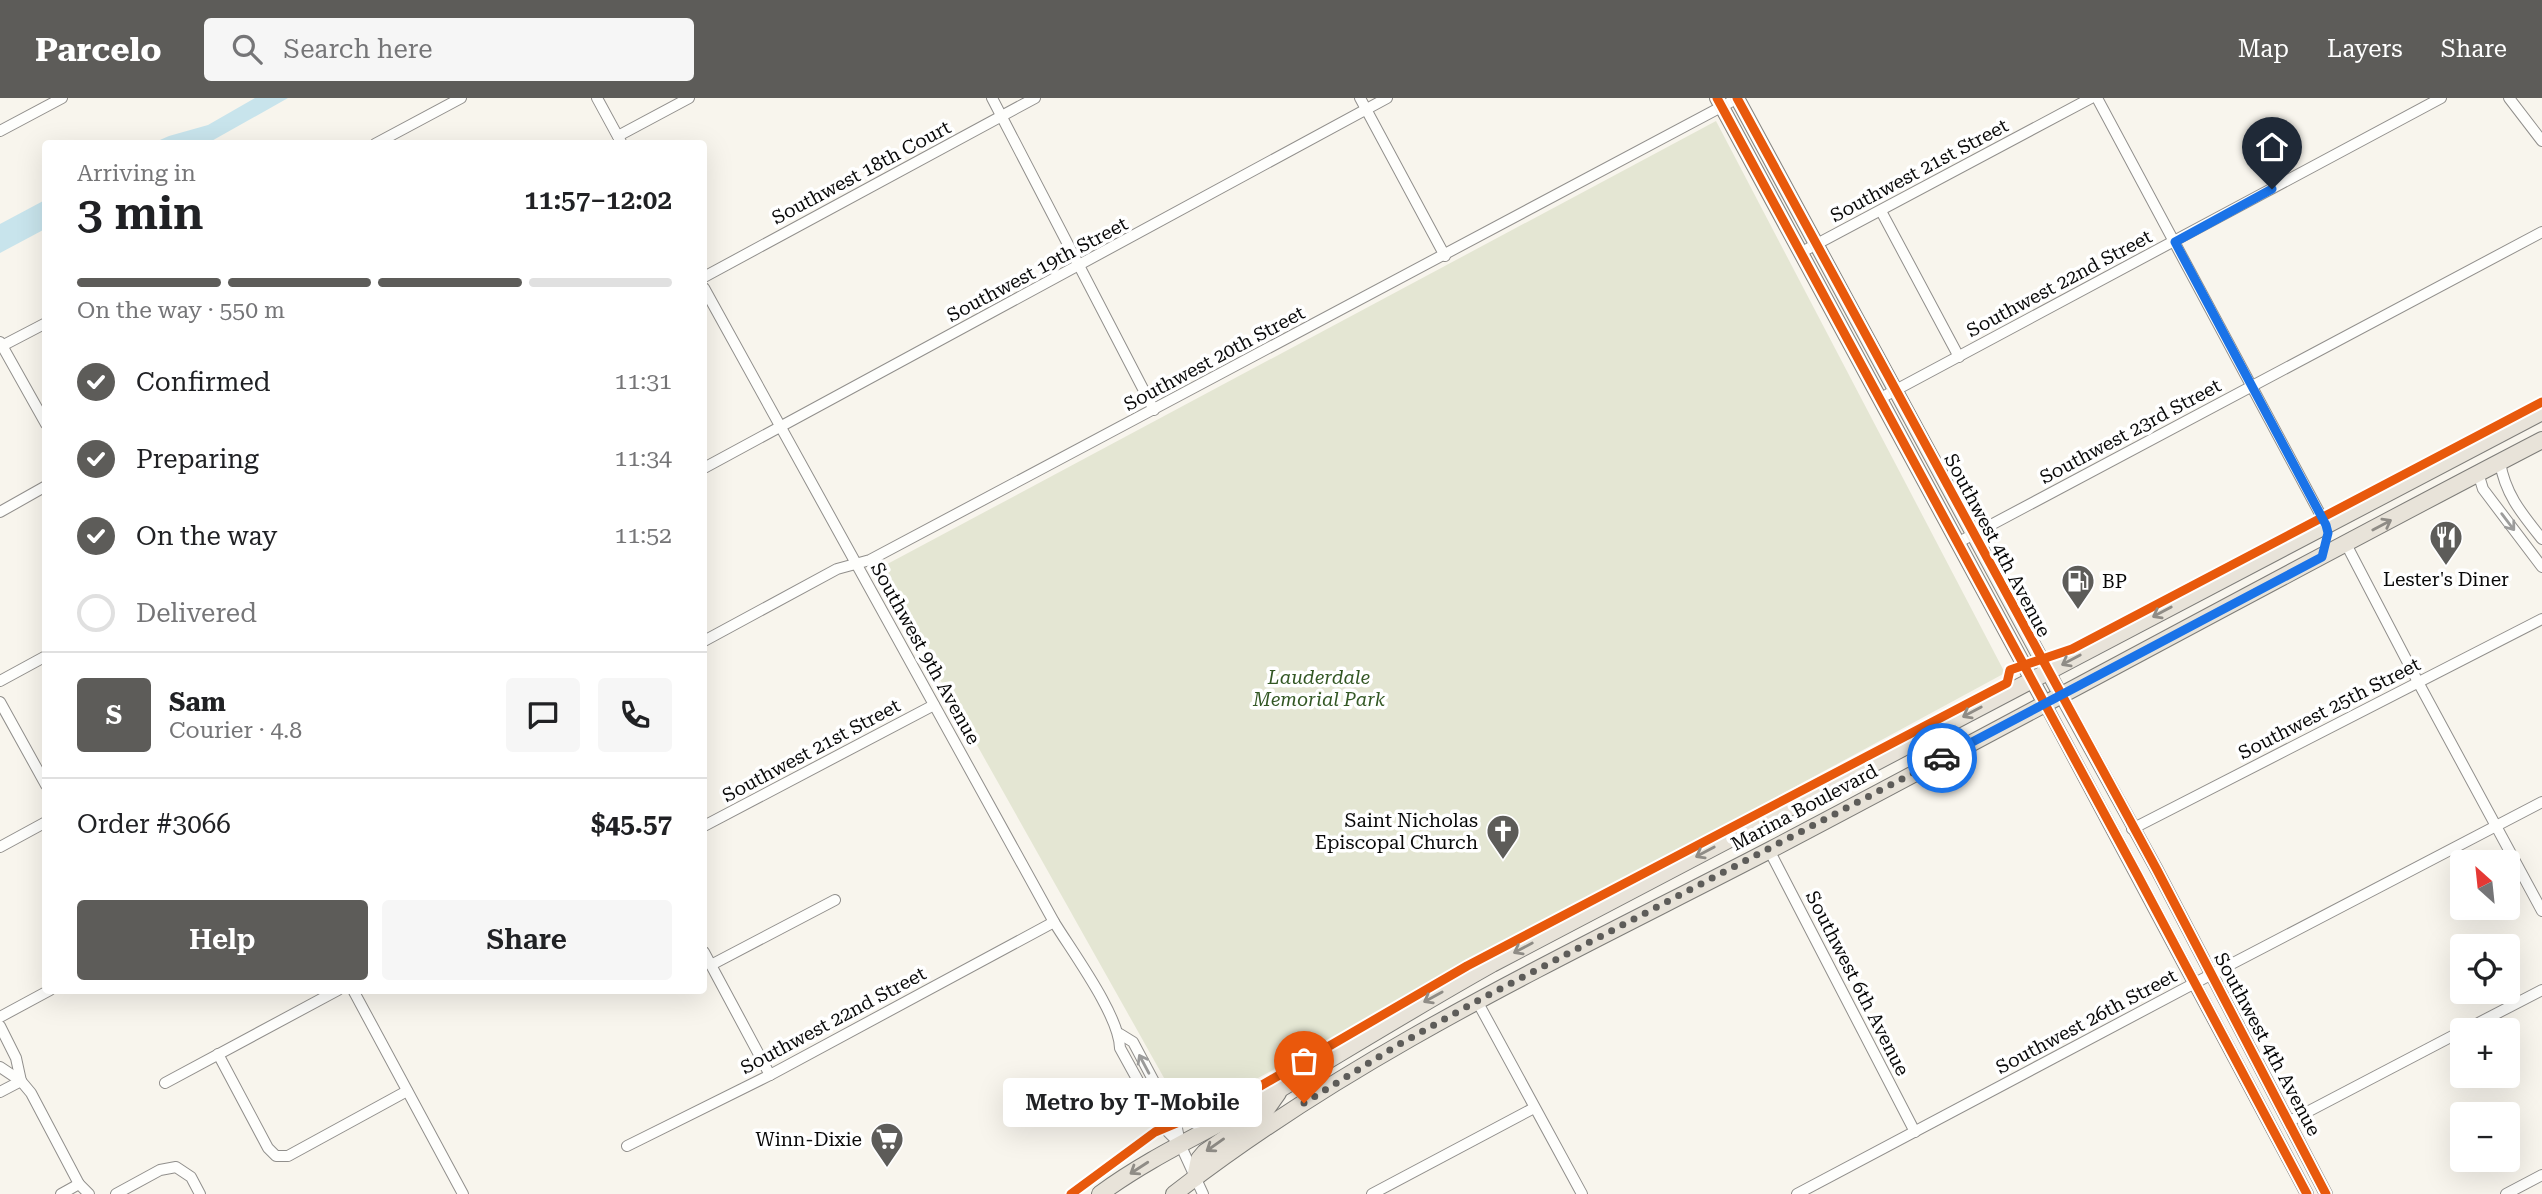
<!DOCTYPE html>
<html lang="en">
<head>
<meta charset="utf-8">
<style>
	body { margin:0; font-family:"Roboto Serif",serif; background:#f6f6f6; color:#202124; height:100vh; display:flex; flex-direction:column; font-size:26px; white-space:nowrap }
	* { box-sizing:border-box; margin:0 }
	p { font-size:23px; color:#757577 }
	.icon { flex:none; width:38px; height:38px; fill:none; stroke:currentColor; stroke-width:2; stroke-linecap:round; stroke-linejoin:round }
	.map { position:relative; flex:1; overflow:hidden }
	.panel { position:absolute; left:42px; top:42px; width:665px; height:854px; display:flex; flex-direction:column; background:#fff; border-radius:7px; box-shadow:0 7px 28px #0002 }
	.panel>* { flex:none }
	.needle { width:46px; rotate:333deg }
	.buttons { position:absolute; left:2450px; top:752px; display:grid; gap:14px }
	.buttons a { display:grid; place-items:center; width:70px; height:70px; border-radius:7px; background:#fff; box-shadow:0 7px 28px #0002; font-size:35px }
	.pin { position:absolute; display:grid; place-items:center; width:60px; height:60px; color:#fff; margin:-72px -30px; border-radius:50% 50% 50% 0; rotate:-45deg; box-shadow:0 0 7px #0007 }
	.pin .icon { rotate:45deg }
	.courier { position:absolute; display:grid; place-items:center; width:70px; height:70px; margin:-35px; border:5px solid #1a73e8; border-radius:50%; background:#fff; color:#222; box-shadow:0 2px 9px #0007 }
	.bubble { position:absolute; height:49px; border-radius:7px; background:#fff; box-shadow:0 7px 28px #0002; font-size:23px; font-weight:600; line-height:49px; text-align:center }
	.summary em { font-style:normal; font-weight:600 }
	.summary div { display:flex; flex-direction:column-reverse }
	.summary { display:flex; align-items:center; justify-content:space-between; height:119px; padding:0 35px }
	h1 { font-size:46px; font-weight:600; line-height:52px }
	.bar { display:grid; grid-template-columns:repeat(4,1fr); gap:10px 7px; align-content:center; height:84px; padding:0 35px }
	.bar i { height:9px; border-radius:5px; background:#e0e0e0 }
	.bar .current { background:#5d5c59 }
	.bar p { grid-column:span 4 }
	.line { display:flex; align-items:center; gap:18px; padding:0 35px; border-top:2px solid #e0e0e0 }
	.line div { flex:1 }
	.round { display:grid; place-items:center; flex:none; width:74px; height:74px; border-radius:7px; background:#f6f6f6 }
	ol { padding:0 35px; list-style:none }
	li { display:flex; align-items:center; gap:21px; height:77px }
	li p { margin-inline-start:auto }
	li .icon { padding:7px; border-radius:50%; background:#5d5c59; color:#fff; stroke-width:4 }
	li:last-child { color:#757577 }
	li i { width:38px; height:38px; border:4px solid #e0e0e0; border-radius:50% }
	.action { display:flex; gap:14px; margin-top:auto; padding:14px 35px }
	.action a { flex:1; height:80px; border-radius:7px; background:#5d5c59; color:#fff; font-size:28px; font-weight:600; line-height:80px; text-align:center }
	.action a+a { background:#f6f6f6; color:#202124 }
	header { display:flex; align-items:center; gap:42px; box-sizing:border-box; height:98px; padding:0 35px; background:#5d5c59; color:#fff }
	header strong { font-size:33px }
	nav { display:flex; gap:38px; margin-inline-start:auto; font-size:24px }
	.search { width:490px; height:63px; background:#f6f6f6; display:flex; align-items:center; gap:18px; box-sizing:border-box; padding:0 24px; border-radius:7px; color:#757577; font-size:26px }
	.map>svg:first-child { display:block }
</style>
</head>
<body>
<header>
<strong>Parcelo</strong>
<div class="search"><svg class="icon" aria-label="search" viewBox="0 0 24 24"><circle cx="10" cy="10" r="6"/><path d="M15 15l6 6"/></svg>Search here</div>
<nav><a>Map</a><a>Layers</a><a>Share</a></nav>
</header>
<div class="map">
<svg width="2542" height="1096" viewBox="0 0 2542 1096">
	<rect width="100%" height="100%" fill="#f8f5ed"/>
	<!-- cemetery -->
	<polygon fill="#e4e6d3" points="1716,23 2005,575 1186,1019 878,471"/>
	<!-- water -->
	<g fill="#c8e4ec">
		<polygon points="255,0 288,0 208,45 153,45 169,38 208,27"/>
		<polygon points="45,102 45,131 0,155 0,126"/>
	</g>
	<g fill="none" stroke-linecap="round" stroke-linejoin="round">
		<defs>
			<g id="minor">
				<polyline points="597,0 622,46"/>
				<polyline points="992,0 1154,312"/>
				<polyline points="1360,0 1445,158"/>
				<polyline points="2097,0 2326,427"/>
				<polyline points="2509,0 2542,43"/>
				<polyline points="0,33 62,0"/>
				<polyline points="618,38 689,0"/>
				<polyline points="375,46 461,0"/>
				<polyline points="1881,113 1959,259"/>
				<polyline points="1800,155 2091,0"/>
				<polyline points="704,179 1035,0"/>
				<path d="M704 190 1054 824C1073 855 1119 917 1120 950L1164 1030 1180 1046"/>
				<polyline points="0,244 46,326"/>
				<polyline points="0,249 46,225"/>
				<polyline points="1879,301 2441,0"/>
				<path d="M2500 364C2505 396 2522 416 2542 441"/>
				<polyline points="704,370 1387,0"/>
				<polyline points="2478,375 2483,391 2542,469"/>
				<polyline points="0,414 46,388"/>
				<polyline points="1957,445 2542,134"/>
				<polyline points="2346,446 2418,584 2542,813"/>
				<polyline points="704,543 837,471 870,462 1738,0"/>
				<polyline points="0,583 46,558"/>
				<polyline points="0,604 46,687"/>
				<polyline points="704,728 934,607"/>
				<polyline points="2132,731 2542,521"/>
				<polyline points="0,749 46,724"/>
				<polyline points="1769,752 1915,1034"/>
				<polyline points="704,854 770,977"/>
				<polyline points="711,867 835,802"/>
				<polyline points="353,892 463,1096"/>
				<polyline points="1477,903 1582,1096"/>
				<polyline points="0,919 50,892"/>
				<polyline points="0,928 16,960 21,983"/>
				<polyline points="2463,933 2542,892"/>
				<polyline points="1120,936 1133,944 1176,1025 1180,1046 1203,1096"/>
				<polyline points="218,956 268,1050 276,1058 288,1058 407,993"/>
				<polyline points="0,969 21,983 31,995 79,1086"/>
				<polyline points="165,985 338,892"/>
				<polyline points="0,994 21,983"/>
				<polyline points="2290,1023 2462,933"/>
				<polyline points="627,1048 770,977 1054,824"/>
				<polyline points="61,1096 79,1086 89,1096"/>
				<polyline points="116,1096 160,1072 176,1069 191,1079 200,1096"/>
				<polyline points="1372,1096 1534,1010"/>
				<polyline points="1797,1096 2195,885 2542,704"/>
				<polyline points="2506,1096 2542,1077"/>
			</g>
			<g id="tertiary">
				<polyline points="2060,596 2157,772 2326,1096"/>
				<polyline points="2044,604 2307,1096"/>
			</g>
			<g id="secondary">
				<polyline points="1717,0 2044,604"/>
				<polyline points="1737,0 2060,596"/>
			</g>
			<g id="primary">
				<polyline points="1195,1080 1199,1061 1205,1054 1266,1012 1278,995"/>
				<path d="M1100 1096C1146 1062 1198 1038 1248 1010 1330 962 1410 912 1492 866L2542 314"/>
				<path d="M1174 1096C1356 954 1568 857 1772 751 2029 616 2284 476 2542 342"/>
			</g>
		</defs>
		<!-- minor casing -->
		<use href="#minor" stroke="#918f8c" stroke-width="12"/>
		<!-- tertiary casing -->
		<use href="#tertiary" stroke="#918f8c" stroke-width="14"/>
		<!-- secondary casing -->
		<use href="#secondary" stroke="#878682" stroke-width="16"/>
		<!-- primary casing -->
		<use href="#primary" stroke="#7e7d79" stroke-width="18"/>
		<!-- minor -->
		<use href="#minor" stroke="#fefefc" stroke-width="10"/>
		<!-- tertiary -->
		<use href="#tertiary" stroke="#fefefc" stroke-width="12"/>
		<!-- secondary -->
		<use href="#secondary" stroke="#f3f0e8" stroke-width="14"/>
		<!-- primary -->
		<use href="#primary" stroke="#e8e3d9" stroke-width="16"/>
		<defs>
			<g id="cycleway">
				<polyline points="1717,0 2138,778 2307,1096"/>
				<polyline points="1737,0 2157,772 2326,1096"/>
				<polyline points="1071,1096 1155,1034 1186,1021 1194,1024 1202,1022 1467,868 2007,585 2010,572 2072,551 2542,304"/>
			</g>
		</defs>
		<!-- cycleway casing -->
		<use href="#cycleway" stroke="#fff" stroke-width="13"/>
		<!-- cycleway -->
		<use href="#cycleway" stroke="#e8590c" stroke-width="9"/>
	</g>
	<!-- one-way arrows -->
	<defs><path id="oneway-shaft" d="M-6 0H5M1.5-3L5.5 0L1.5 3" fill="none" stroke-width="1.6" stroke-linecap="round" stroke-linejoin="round" transform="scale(1.75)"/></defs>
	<g stroke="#9c9c9b">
		<use href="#oneway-shaft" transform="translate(2508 424) rotate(53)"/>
		<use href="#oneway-shaft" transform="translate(1144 966) rotate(-118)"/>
	</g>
	<g stroke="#8f8c86">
		<use href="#oneway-shaft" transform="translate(2382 427) rotate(-28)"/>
		<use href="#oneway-shaft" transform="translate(2162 514) rotate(152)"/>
		<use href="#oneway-shaft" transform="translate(2071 562) rotate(152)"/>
		<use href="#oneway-shaft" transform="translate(1972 614) rotate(152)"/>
		<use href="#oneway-shaft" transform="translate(1705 754) rotate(152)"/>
		<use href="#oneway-shaft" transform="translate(1523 850) rotate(152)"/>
		<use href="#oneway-shaft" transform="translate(1433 899) rotate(151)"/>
		<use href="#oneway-shaft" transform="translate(1215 1047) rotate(145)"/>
		<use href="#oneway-shaft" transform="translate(1139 1070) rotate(147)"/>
	</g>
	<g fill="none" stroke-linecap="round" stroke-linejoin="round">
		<!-- done -->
		<polyline stroke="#5d5c59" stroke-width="7" stroke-dasharray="0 12.6" points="1304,1005 1398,947 1477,903 1942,660"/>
		<!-- route -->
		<polyline stroke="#1a73e8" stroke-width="9" points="1942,660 2322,459 2328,435 2326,427 2175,144 2272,91"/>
	</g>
	<!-- icons -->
	<defs>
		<symbol id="restaurant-pin" viewBox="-11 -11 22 30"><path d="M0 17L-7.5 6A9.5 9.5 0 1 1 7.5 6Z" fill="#5d5c59" stroke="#fff"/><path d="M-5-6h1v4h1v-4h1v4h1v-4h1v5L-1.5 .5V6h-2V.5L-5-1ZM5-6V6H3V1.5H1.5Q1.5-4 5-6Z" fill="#fff"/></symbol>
		<symbol id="fuel-pin" viewBox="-11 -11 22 30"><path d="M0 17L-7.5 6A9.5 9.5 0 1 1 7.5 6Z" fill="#5d5c59" stroke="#fff"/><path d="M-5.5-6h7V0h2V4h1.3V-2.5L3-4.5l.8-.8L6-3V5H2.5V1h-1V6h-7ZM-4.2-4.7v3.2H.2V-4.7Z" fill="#fff"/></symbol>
		<symbol id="church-pin" viewBox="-11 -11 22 30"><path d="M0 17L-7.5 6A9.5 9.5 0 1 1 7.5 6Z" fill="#5d5c59" stroke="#fff"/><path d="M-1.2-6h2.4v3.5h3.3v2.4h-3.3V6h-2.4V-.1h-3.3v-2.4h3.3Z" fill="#fff"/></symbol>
		<symbol id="supermarket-pin" viewBox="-11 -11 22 30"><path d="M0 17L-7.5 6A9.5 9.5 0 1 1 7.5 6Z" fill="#5d5c59" stroke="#fff"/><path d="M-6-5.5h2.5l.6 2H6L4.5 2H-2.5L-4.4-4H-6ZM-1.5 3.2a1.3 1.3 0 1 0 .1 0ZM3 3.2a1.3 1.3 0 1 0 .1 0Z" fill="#fff"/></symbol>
	</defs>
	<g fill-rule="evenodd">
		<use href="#restaurant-pin" x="2427" y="420" width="38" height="52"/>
		<use href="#fuel-pin" x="2059" y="464" width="38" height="52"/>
		<use href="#church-pin" x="1484" y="714" width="38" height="52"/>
		<use href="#supermarket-pin" x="868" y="1022" width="38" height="52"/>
	</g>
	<g text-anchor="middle" stroke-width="7" stroke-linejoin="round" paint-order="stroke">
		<!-- street labels -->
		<g font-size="19" fill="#090909" stroke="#fff">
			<text transform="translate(1919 72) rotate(-28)" y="7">Southwest 21st Street</text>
			<text transform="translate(861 74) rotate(-28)" y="7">Southwest 18th Court</text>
			<text transform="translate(1037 171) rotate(-28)" y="7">Southwest 19th Street</text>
			<text transform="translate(2059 185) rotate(-28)" y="7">Southwest 22nd Street</text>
			<text transform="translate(1214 260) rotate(-28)" y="7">Southwest 20th Street</text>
			<text transform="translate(2130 333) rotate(-28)" y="7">Southwest 23rd Street</text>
			<text transform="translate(1998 447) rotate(62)" y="7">Southwest 4th Avenue</text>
			<text transform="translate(926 555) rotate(61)" y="7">Southwest 9th Avenue</text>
			<text transform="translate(2329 610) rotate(-27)" y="7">Southwest 25th Street</text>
			<text transform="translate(811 652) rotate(-28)" y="7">Southwest 21st Street</text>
			<text transform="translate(1804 709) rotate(-28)" y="7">Marina Boulevard</text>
			<text transform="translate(1858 885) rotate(63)" y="7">Southwest 6th Avenue</text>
			<text transform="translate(833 922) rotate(-28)" y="7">Southwest 22nd Street</text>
			<text transform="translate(2086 923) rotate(-28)" y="7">Southwest 26th Street</text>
			<text transform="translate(2268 946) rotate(62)" y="7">Southwest 4th Avenue</text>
		</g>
		<!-- poi labels -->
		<g font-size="19" fill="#090909" stroke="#fff" text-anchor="end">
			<text x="2446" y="488" text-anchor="middle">Lester's Diner</text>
			<text x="2102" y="490" text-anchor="start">BP</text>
			<text x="1478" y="729">Saint Nicholas<tspan x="1478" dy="22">Episcopal Church</tspan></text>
			<text x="862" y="1048">Winn-Dixie</text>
		</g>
		<!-- park labels -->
		<g font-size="19" font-style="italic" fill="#335724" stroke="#fff">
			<text x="1319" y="586">Lauderdale<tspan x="1319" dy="22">Memorial Park</tspan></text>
		</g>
	</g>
</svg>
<div class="buttons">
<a><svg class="needle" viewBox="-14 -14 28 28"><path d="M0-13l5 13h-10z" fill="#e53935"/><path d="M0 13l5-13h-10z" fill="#757577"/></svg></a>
<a><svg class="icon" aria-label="locate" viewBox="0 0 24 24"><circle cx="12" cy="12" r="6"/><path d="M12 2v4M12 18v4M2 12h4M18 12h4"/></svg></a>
<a>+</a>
<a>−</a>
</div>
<div class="pin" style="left:1304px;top:1005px;background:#ea580c"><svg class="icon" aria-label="bag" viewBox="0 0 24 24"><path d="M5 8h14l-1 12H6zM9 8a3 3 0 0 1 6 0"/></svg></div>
<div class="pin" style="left:2272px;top:91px;background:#1f2937"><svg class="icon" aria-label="home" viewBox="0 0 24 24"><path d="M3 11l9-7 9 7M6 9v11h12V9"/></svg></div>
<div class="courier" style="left:1942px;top:660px"><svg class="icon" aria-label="car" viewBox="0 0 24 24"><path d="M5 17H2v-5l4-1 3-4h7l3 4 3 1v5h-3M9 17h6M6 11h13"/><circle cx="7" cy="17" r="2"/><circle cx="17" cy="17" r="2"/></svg></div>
<div class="bubble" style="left:1003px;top:980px;width:259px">Metro by T-Mobile</div>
<section class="panel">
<div class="summary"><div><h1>3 min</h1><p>Arriving in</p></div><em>11:57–12:02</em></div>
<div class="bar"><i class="current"></i><i class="current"></i><i class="current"></i><i></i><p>On the way · 550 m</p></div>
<ol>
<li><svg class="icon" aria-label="check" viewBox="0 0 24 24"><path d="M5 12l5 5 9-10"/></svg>Confirmed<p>11:31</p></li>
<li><svg class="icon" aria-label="check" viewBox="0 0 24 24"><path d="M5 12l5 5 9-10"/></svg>Preparing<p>11:34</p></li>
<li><svg class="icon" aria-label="check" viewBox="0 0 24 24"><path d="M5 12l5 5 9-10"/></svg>On the way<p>11:52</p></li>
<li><i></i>Delivered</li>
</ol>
<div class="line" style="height:126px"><b class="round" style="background:#5d5c59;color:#fff">S</b><div><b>Sam</b><p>Courier · 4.8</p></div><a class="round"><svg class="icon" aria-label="chat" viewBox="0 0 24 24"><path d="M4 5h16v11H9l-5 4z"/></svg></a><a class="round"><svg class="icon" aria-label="phone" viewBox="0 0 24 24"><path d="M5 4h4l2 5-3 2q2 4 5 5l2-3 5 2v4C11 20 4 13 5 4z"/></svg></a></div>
<div class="line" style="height:91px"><div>Order #3066</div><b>$45.57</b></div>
<div class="action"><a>Help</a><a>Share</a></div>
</section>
</div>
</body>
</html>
